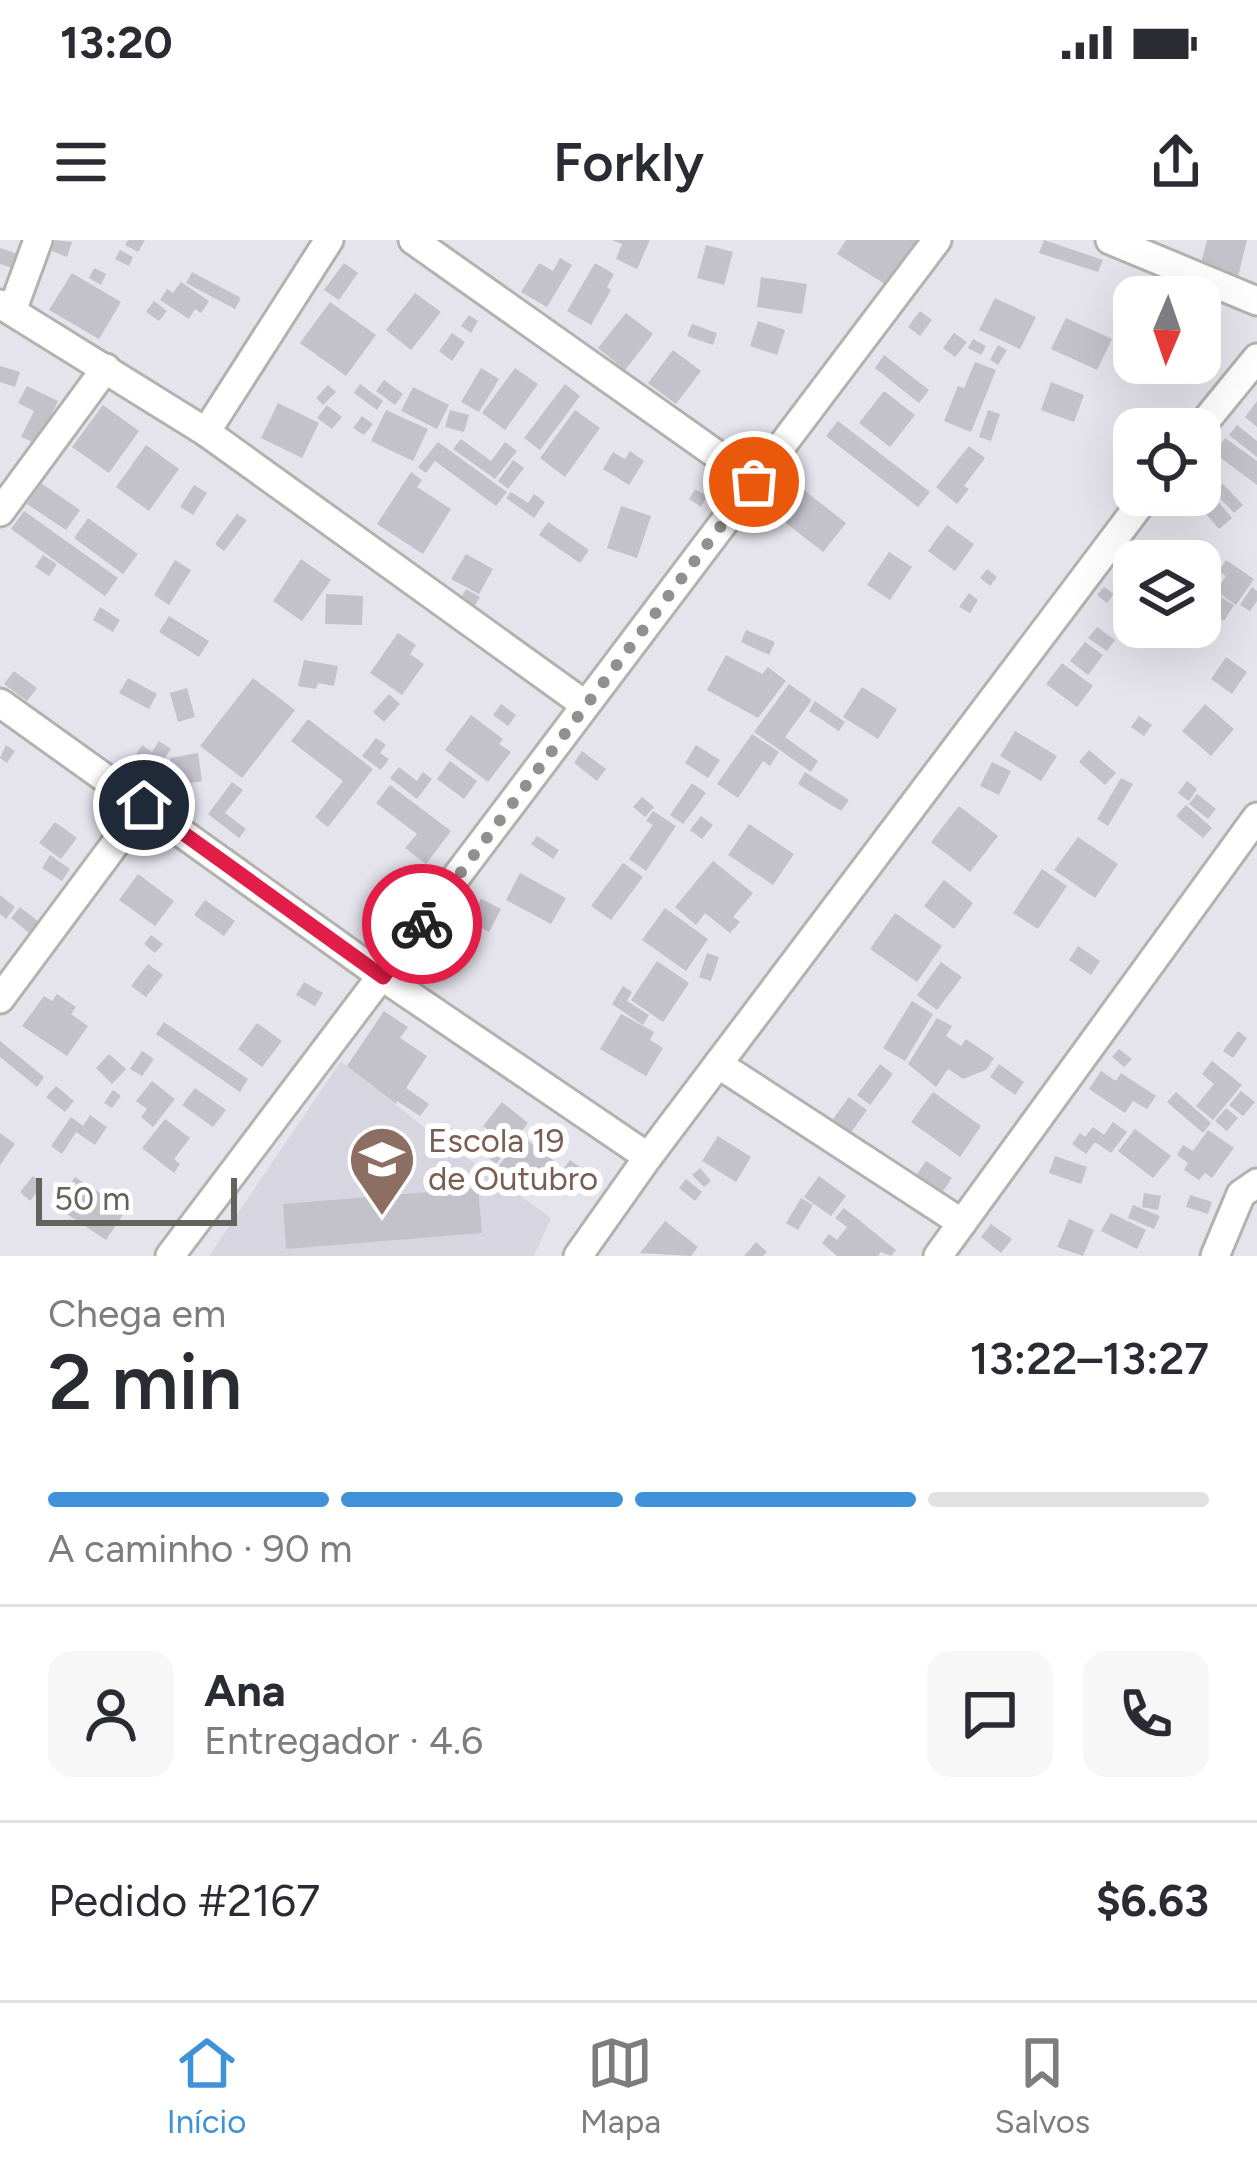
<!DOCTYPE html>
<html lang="pt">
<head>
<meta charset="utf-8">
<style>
	body { margin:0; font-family:Figtree,sans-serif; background:#f7f7f7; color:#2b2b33; height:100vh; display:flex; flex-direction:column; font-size:45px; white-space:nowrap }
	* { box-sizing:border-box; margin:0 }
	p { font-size:39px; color:#7c7c81 }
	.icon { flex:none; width:66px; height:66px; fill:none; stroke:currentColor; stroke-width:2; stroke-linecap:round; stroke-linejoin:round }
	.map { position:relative; height:1016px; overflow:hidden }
	.sheet { display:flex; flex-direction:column; background:#fff; flex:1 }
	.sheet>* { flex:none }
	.needle { width:78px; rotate:182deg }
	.tools { position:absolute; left:1113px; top:36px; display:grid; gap:24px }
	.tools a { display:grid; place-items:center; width:108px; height:108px; border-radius:24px; background:#fff; box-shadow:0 12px 48px #0002; font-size:60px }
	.scale { position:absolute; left:36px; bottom:30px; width:201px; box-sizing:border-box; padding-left:12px; border:6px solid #63635c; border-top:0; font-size:33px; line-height:42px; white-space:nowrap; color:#63635c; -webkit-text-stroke:9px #fff; paint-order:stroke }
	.pin { position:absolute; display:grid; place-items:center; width:102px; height:102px; color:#fff; margin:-51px; border:6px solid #fff; border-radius:50%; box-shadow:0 3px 12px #0007 }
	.courier { position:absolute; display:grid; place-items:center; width:120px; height:120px; margin:-60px; border:9px solid #e11d48; border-radius:50%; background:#fff; color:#222; box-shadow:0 3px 15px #0007 }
	.summary em { font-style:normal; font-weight:600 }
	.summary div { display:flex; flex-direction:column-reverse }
	.summary { display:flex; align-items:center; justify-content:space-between; height:204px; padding:0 48px }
	h1 { font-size:78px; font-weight:600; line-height:90px }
	.bar { display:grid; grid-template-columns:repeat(4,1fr); gap:18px 12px; align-content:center; height:144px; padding:0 48px }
	.bar i { height:15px; border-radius:9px; background:#e1e1e2 }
	.bar .selected { background:#3f92d8 }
	.bar p { grid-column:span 4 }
	.line { display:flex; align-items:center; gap:30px; padding:0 48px; border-top:3px solid #e1e1e2 }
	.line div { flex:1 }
	.round { display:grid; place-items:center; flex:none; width:126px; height:126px; border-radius:24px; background:#f7f7f7 }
	.status { display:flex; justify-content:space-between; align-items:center; height:84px; padding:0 60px; background:#fff; direction:ltr }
	.status svg { height:33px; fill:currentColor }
	header { display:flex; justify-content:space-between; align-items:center; height:156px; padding:0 48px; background:#fff; font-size:54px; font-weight:600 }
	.menu { display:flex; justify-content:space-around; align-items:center; height:168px; border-top:3px solid #e1e1e2; background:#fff; font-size:33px; color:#7c7c81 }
	.menu a { display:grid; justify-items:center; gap:6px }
	.menu .selected { color:#3f92d8 }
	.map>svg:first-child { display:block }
</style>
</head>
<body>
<div class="status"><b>13:20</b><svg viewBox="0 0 49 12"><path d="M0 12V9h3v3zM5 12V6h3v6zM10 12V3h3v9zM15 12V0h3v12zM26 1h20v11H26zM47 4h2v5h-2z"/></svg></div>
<header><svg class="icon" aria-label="menu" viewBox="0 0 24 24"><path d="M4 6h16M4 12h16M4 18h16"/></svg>Forkly<svg class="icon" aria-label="share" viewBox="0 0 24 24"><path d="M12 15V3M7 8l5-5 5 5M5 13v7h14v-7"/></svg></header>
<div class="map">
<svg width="1257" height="1016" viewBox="0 0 1257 1016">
	<rect width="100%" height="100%" fill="#e5e4ed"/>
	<!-- education -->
	<polygon fill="#d7d5e0" points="341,821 425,888 551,978 534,1016 209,1016"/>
	<!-- building -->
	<g fill="#c3c2cb">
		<polygon points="55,0 72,2 67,17 52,11"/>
		<polygon points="128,0 145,0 138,12 125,5"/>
		<polygon points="612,0 650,0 637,29 616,19 622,4"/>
		<polygon points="846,0 928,0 896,51 837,14"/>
		<polygon points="1044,0 1103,20 1098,32 1039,13"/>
		<polygon points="1207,0 1247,0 1237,41 1199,31"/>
		<polygon points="706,5 733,12 724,45 697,38"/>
		<polygon points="0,8 21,15 16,29 0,24"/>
		<polygon points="120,10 133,17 129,26 115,19"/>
		<polygon points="560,18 572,25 547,67 521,52 539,23 553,31"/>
		<polygon points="344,23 358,33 339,60 324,50"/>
		<polygon points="595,23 614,34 607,47 611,50 591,85 567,71"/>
		<polygon points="94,28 106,34 101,45 89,38"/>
		<polygon points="192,32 241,58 235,69 186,43"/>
		<polygon points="72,33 121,62 99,99 49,70"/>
		<polygon points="761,37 807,44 802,74 757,67"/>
		<polygon points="181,42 209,61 201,73 195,69 189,79 160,60 167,49 173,53"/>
		<polygon points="415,53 441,72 411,110 386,90"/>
		<polygon points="995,58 1036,77 1020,109 979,90"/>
		<polygon points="154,61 167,71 159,81 146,72"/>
		<polygon points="330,62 376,95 346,136 300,103"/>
		<polygon points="920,71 932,80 920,96 908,87"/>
		<polygon points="626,73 653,94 625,130 598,108"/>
		<polygon points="469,75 478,81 471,93 461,86"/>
		<polygon points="1066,78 1112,99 1097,130 1051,109"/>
		<polygon points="758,81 785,90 777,115 750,106"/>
		<polygon points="692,84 717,93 713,105 687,96"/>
		<polygon points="452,93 465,102 452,121 439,111"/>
		<polygon points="954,93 967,102 955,117 943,108"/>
		<polygon points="973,99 986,106 981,115 968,108"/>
		<polygon points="998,105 1007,110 998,125 990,120"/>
		<polygon points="673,110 701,131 676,164 648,143"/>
		<polygon points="884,115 929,150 919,163 875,128"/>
		<polygon points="975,122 996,130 971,192 944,181 958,146 964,148"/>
		<polygon points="0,126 20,132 15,147 0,142"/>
		<polygon points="481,128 499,139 479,172 461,162"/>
		<polygon points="515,128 538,144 505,190 482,173"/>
		<polygon points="384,140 403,154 395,165 376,151"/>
		<polygon points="1051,142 1084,155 1074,182 1041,170"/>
		<polygon points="360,144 383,161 377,170 354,153"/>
		<polygon points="565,144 580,156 540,210 524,198"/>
		<polygon points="328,145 336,152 323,165 316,158"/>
		<polygon points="27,146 58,161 37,204 21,197 34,171 18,163"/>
		<polygon points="413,147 449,165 437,189 401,171"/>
		<polygon points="884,151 915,175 890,207 859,183"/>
		<polygon points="1257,161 1257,187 1245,177"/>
		<polygon points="278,163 319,183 302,218 261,198"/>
		<polygon points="103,165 139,191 109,233 72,207"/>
		<polygon points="327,165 342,177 332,189 317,178"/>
		<polygon points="386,170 428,189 413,221 371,201"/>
		<polygon points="450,170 469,175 464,192 445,187"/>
		<polygon points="575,170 600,188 565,237 540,218"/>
		<polygon points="988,170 1000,174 991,201 979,197"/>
		<polygon points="362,176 373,184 364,195 353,188"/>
		<polygon points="838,181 930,252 918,267 826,196"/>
		<polygon points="1237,185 1257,201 1257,217 1229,195"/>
		<polygon points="1225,198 1257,221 1257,245 1214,213"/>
		<polygon points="461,199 491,221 505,202 517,211 495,239 453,209"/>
		<polygon points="438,202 507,252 496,266 435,221 426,233 418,227"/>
		<polygon points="146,205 179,229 149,271 116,247"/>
		<polygon points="969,206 985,218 964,246 969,249 957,264 936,247"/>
		<polygon points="630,211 644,221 629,245 603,229 613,212 625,219"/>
		<polygon points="513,220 524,228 508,249 498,241"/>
		<polygon points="411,232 422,240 417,247 451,269 423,314 377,284"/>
		<polygon points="41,243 80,270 66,290 27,264"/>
		<polygon points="1223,244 1243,265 1234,273 1214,252"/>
		<polygon points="194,245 207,253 193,275 180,267"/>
		<polygon points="800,247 846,283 823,312 777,276"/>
		<polygon points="695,249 707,256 701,267 689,259"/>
		<polygon points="1209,251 1232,278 1219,289 1196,262"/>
		<polygon points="511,252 528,263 534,254 545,262 534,278 506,258"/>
		<polygon points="621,266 651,276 637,318 607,308"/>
		<polygon points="24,271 118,338 105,356 11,289"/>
		<polygon points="237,274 247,280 224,311 215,304"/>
		<polygon points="88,278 138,314 123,334 74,298"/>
		<polygon points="548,282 589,310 580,323 539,295"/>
		<polygon points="947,285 974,304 955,331 928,311"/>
		<polygon points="889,312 912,327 890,360 867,345"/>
		<polygon points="466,314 493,329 479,354 451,339"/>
		<polygon points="43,315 57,324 49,336 35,327"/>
		<polygon points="301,319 331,340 302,381 273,361"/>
		<polygon points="175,320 191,330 169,365 154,355"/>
		<polygon points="1226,320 1254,339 1236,365 1216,351 1226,336 1219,331"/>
		<polygon points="1134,323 1134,365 1113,350"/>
		<polygon points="987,329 997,337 990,346 980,338"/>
		<polygon points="1104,347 1114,354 1107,363 1097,355"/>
		<polygon points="1252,347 1257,351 1257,361 1250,371 1240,365"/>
		<polygon points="466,349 480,357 472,370 459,362"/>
		<polygon points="969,353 978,360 970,373 959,367"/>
		<polygon points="326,354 363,356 362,385 325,384"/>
		<polygon points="1219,356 1234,365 1224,381 1209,371"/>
		<polygon points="100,367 120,380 113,392 93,380"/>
		<polygon points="169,376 209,401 199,417 159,392"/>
		<polygon points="1097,387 1115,400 1107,411 1088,398"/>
		<polygon points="746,390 775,402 769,415 741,402"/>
		<polygon points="398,393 416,405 410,414 424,424 402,455 370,433"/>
		<polygon points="1085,402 1103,415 1088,435 1070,421"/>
		<polygon points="726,415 762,434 768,427 786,441 758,478 707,450"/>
		<polygon points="1226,417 1247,432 1232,454 1211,439"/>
		<polygon points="304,420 338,426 334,446 318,443 316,449 298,446"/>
		<polygon points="1062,423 1093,446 1077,467 1046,444"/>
		<polygon points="14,431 37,448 27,461 4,444"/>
		<polygon points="128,438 157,454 149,469 119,453"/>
		<polygon points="253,438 295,470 242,538 200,506"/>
		<polygon points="789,444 812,460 785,497 818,521 811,532 754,492"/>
		<polygon points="862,447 897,469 878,499 843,477"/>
		<polygon points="187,448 195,477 178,482 170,453"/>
		<polygon points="389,454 400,464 384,482 373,472"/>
		<polygon points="815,461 845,482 839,491 809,471"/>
		<polygon points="501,464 516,475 508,486 493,475"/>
		<polygon points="1205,464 1234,489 1211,516 1182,491"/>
		<polygon points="471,475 503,499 499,504 511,512 488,542 445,510"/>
		<polygon points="1139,476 1152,485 1144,496 1131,487"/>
		<polygon points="308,479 373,529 328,587 315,577 343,541 291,501"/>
		<polygon points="1015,491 1057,516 1041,541 1000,516"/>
		<polygon points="752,494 779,512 770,526 763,521 738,558 717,544"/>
		<polygon points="376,498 386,505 380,513 389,519 381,530 362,516"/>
		<polygon points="159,501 171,509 153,535 132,520 142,505 152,512"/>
		<polygon points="6,505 15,511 7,523 0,518"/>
		<polygon points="696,505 720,520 708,538 685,523"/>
		<polygon points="1089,510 1116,533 1105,545 1079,522"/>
		<polygon points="582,511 606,529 597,541 574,523"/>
		<polygon points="198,513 202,541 174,546 170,518"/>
		<polygon points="450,521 477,541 464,559 437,539"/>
		<polygon points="992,522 1011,531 999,555 980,546"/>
		<polygon points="399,527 417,541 423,532 432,539 417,559 390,538"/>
		<polygon points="805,532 849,560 841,571 798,544"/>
		<polygon points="1121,538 1133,544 1108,586 1097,579"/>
		<polygon points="1187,541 1197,549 1189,561 1178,553"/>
		<polygon points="232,542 243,550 225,573 246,589 239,598 208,574"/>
		<polygon points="692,543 706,553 683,584 670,575"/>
		<polygon points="390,545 451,591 426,624 405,608 417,594 376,563"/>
		<polygon points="1197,554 1216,569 1208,579 1189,564"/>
		<polygon points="642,557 654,567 645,577 633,567"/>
		<polygon points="1186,565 1212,588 1203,598 1176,576"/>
		<polygon points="959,566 998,596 970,632 931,602"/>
		<polygon points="653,571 676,586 646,631 629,619 653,585 646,581"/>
		<polygon points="701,576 713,585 702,599 690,590"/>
		<polygon points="55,582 77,598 61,619 39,603"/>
		<polygon points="749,584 794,614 773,645 728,615"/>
		<polygon points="537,596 559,610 553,619 531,604"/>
		<polygon points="1078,597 1118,624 1095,658 1054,630"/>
		<polygon points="50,615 70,629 62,641 42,628"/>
		<polygon points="713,621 753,653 733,677 740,682 730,693 705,673 696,685 675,667"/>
		<polygon points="623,623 643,637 611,680 591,666"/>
		<polygon points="1042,629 1067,646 1038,689 1013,673"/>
		<polygon points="520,633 566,658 551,684 506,660"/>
		<polygon points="138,634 174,661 155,686 119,660"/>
		<polygon points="944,640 973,663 954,689 924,666"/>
		<polygon points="0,655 15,667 6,679 0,674"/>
		<polygon points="481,659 501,669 489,692 469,681"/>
		<polygon points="205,660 235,681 224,696 194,675"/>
		<polygon points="20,667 39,682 29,693 11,678"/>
		<polygon points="665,668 708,699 686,731 642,700"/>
		<polygon points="895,673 942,706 917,742 870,709"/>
		<polygon points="151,695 163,704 155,713 144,704"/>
		<polygon points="1078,706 1100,721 1091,735 1069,720"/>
		<polygon points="707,713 719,717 711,741 699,737"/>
		<polygon points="657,721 689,743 663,782 631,760"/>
		<polygon points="941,722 962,737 937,770 917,755"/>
		<polygon points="148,724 163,735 146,757 131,746"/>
		<polygon points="304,742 323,753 315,766 296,755"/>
		<polygon points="623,746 632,752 627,761 649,775 643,785 612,764"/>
		<polygon points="57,754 76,767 71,774 88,786 67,816 22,786 44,756 52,761"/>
		<polygon points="912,761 933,774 905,821 883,808"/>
		<polygon points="384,771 408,787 400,798 427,816 406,848 429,864 420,876 397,861 396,864 347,826"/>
		<polygon points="621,774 654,792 650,800 663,808 646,836 600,809"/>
		<polygon points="937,778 952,786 946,796 961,806 966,799 994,818 986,830 963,839 948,829 936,847 908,824"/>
		<polygon points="164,782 248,839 240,852 156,794"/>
		<polygon points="257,783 282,801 262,827 238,809"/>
		<polygon points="1238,791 1247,798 1233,818 1223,811"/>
		<polygon points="0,801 44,837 37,847 0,817"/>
		<polygon points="1119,809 1132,819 1124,827 1112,817"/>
		<polygon points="142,811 154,819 142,836 130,829"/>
		<polygon points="109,814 126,829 112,844 96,828"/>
		<polygon points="1212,821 1242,845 1213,880 1196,866 1214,844 1202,834"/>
		<polygon points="880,824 893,834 870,865 857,855"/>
		<polygon points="999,824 1024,842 1015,855 990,837"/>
		<polygon points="1101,831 1116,841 1121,833 1156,856 1147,869 1133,861 1125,873 1089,849"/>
		<polygon points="152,841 175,859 153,887 141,877 147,869 136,861"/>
		<polygon points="56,846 74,861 65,872 46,857"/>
		<polygon points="195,848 226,870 213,887 182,865"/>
		<polygon points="113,850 121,856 112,868 104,863"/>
		<polygon points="1241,851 1255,862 1243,876 1229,865"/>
		<polygon points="933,852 981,886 960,917 911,882"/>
		<polygon points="1176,852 1211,883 1203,893 1167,862"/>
		<polygon points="849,857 867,870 835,915 816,902"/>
		<polygon points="502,862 528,883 496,924 481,912 494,895 483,886"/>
		<polygon points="1226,868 1238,878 1227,891 1215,881"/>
		<polygon points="90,875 107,887 95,905 76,892 62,914 51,906 71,877 83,886"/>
		<polygon points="165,879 190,898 174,919 180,924 174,933 142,908"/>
		<polygon points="443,882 461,895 454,904 436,891"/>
		<polygon points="1113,882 1127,892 1111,913 1095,902 1086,914 1072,904 1080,893 1085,897 1093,887 1104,895"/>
		<polygon points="1135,889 1171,916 1153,938 1118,911"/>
		<polygon points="1208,890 1234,908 1212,938 1205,933 1199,940 1184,930 1188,923 1177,915 1183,905 1193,911"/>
		<polygon points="0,893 15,904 0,925"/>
		<polygon points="522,896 558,924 534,956 497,928"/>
		<polygon points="718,896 751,917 736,942 702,921"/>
		<polygon points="1055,916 1087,927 1081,944 1049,933"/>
		<polygon points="570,920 583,929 568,951 554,942"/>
		<polygon points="926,921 952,938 935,963 909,946"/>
		<polygon points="700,928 711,941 704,947 692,935"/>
		<polygon points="33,936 43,944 30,961 20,952"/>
		<polygon points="819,936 846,956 831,976 804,957"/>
		<polygon points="75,937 126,970 106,1000 55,966"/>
		<polygon points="686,939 702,952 695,961 679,948"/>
		<polygon points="478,948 482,993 286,1009 283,964"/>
		<polygon points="1144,953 1161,956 1158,970 1142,967"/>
		<polygon points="1190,955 1212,962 1208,974 1186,967"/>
		<polygon points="801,958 813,965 798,990 786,983"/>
		<polygon points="1133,965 1160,976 1154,989 1128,978"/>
		<polygon points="844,968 896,1010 891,1016 881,1012 878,1016 837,1016 822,1003 829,994 837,1000 847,987 835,978"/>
		<polygon points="1111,973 1146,990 1137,1009 1101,991"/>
		<polygon points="1069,979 1094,990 1083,1016 1057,1007"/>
		<polygon points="665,981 698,1007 691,1016 640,1013"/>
		<polygon points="991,984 1012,999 1001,1013 981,997"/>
		<polygon points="756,1002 767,1012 763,1016 744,1016"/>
	</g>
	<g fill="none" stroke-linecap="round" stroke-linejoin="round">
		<defs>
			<g id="street">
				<polyline points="413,0 754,241"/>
				<polyline points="1110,0 1257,61"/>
				<polyline points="0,64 206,192 584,464"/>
				<polyline points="12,71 38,0"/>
				<polyline points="1199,189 1257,118"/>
				<polyline points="206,192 329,0"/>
				<polyline points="0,272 106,128"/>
				<polyline points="0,463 383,737 648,917"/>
				<polyline points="0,759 144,565"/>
				<polyline points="718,824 962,983"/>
				<polyline points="170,1016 937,0"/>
				<polyline points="578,1016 648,917 1147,255"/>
				<polyline points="938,1016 1257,577"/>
				<polyline points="1215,1016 1241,954 1257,943"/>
			</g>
		</defs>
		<!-- street casing -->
		<use href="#street" stroke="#b3b3ad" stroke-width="33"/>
		<!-- street -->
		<use href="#street" stroke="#fff" stroke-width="27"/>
	</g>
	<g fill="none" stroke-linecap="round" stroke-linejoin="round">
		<!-- done -->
		<polyline stroke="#90908f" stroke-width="12" stroke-dasharray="0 21.6" points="422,684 754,242"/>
		<!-- route -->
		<polyline stroke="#e11d48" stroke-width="15" points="144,565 383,737 422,684"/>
	</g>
	<!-- icons -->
	<defs>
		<symbol id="university-pin" viewBox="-11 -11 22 30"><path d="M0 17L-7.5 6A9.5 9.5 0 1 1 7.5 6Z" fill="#8d6e63" stroke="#fff"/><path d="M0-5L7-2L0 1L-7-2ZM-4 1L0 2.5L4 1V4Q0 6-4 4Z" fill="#fff"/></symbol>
	</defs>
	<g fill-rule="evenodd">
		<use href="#university-pin" x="344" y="881" width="76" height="104"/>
	</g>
	<g text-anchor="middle" stroke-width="12" stroke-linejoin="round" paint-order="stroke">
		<!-- education labels -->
		<g font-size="33" fill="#785e54" stroke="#fff" text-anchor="start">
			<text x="428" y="912">Escola 19<tspan x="428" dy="38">de Outubro</tspan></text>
		</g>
	</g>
</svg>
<div class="tools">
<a><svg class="needle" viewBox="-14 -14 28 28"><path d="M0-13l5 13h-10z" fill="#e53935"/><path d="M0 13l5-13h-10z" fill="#7c7c81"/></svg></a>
<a><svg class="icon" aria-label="locate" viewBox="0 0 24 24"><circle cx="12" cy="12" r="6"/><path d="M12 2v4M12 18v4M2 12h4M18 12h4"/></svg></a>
<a><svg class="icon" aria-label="layers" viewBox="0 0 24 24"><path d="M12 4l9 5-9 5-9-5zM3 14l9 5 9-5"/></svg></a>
</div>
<div class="scale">50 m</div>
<div class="pin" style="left:754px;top:242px;background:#ea580c"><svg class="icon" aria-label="bag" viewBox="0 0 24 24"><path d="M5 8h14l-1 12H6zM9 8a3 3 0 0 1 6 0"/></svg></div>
<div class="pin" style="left:144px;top:565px;background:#1f2937"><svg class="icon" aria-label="home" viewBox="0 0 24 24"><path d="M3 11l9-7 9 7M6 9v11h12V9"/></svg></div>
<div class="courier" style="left:422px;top:684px"><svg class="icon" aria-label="bike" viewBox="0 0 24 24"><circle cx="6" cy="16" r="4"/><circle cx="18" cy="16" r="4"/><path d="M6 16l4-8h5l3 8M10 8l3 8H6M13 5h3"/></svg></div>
</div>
<section class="sheet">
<div class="summary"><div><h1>2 min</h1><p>Chega em</p></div><em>13:22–13:27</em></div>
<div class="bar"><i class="selected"></i><i class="selected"></i><i class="selected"></i><i></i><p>A caminho · 90 m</p></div>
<div class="line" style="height:216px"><a class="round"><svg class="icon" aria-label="person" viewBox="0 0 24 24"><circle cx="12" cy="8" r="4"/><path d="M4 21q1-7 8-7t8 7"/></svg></a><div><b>Ana</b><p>Entregador · 4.6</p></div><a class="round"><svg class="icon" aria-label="chat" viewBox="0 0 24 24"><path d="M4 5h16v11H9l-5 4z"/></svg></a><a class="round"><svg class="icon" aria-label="phone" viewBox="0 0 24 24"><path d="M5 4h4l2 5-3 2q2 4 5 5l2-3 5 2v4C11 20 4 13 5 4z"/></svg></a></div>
<div class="line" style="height:156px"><div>Pedido #2167</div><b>$6.63</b></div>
</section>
<nav class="menu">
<a class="selected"><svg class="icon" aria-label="home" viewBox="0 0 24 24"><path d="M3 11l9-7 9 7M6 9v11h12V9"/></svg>Início</a>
<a><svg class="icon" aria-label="map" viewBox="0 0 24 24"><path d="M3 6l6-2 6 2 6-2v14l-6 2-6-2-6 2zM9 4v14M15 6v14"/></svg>Mapa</a>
<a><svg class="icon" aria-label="saved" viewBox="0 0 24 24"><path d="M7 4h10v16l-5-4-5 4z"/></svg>Salvos</a>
</nav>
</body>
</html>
